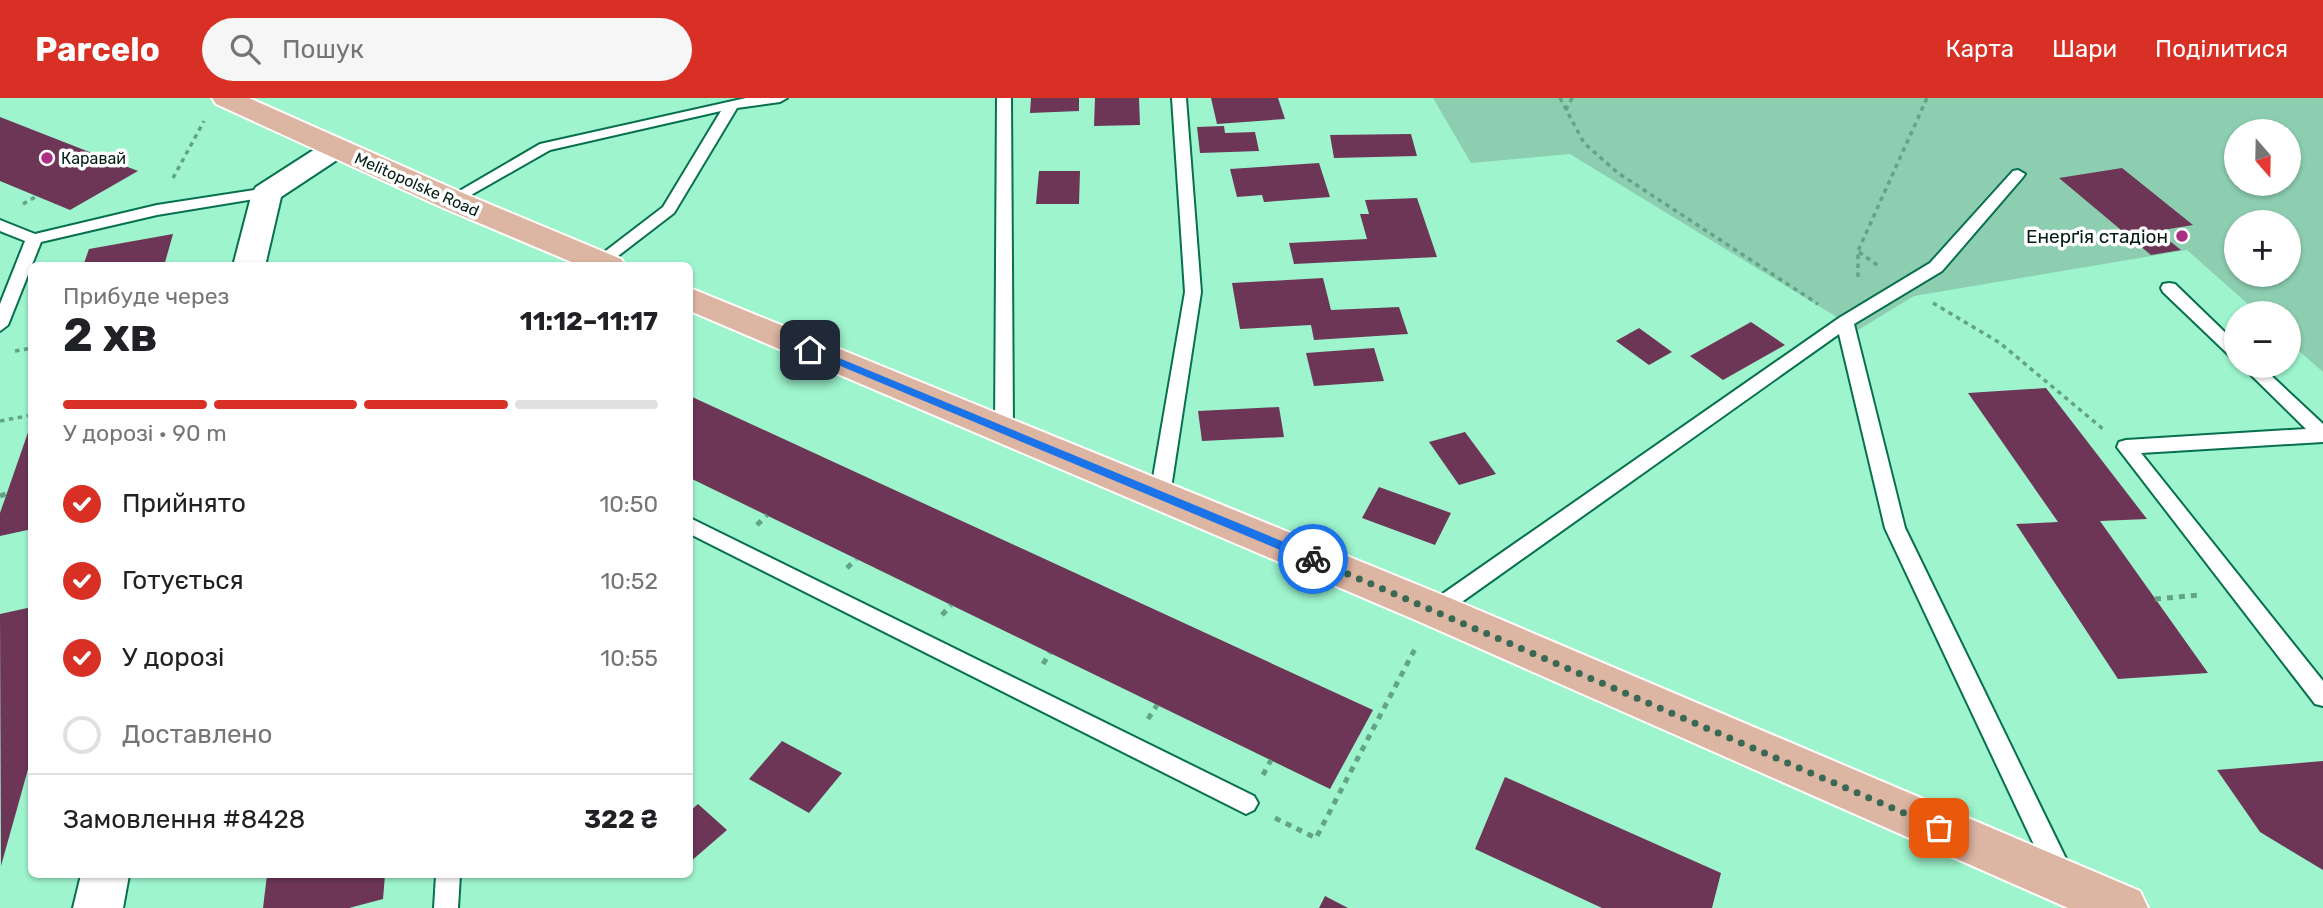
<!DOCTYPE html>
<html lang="uk">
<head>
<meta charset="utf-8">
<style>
	body { margin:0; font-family:Rubik,sans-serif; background:#f6f6f6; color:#202124; height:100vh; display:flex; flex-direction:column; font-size:26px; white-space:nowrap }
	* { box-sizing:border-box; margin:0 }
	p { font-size:23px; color:#757577 }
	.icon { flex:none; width:38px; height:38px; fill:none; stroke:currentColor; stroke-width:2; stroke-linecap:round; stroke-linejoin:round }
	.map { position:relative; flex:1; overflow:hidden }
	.details { position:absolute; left:28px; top:164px; width:665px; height:616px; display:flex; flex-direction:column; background:#fff; border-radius:10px; box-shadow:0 2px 5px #0004 }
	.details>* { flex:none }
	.needle { width:46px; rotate:160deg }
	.tools { position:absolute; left:2224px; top:21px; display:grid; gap:14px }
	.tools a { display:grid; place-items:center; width:77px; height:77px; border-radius:50%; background:#fff; box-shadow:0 2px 5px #0004; font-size:35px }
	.pin { position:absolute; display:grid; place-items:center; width:60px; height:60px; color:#fff; margin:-30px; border-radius:14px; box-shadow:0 4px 10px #0006 }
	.courier { position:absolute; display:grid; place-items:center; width:70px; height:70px; margin:-35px; border:5px solid #1a73e8; border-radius:50%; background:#fff; color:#222; box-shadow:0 2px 9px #0007 }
	.head em { font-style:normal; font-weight:700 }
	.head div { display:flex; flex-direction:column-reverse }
	.head { display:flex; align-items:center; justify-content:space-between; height:119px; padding:0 35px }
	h1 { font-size:46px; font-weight:700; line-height:52px }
	.bar { display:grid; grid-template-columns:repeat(4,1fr); gap:10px 7px; align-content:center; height:84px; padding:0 35px }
	.bar i { height:9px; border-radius:5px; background:#e0e0e0 }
	.bar .active { background:#d93025 }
	.bar p { grid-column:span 4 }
	.line { display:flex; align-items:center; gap:18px; padding:0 35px; border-top:2px solid #e0e0e0 }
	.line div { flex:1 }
	ol { padding:0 35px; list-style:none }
	li { display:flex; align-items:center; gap:21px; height:77px }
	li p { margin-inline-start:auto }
	li .icon { padding:7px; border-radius:50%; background:#d93025; color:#fff; stroke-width:4 }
	li:last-child { color:#757577 }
	li i { width:38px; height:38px; border:4px solid #e0e0e0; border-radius:50% }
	header { display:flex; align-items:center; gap:42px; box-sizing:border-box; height:98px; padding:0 35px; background:#d93025; color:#fff }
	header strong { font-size:33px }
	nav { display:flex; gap:38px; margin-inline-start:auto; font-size:24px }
	.search { width:490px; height:63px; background:#f6f6f6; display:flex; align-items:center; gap:18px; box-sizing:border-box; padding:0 24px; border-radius:38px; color:#757577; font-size:26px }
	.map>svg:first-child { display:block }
</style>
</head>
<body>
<header>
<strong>Parcelo</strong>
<div class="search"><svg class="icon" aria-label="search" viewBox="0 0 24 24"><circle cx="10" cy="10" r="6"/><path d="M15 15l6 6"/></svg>Пошук</div>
<nav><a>Карта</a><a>Шари</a><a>Поділитися</a></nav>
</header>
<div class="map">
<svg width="2323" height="810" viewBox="0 0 2323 810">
	<rect width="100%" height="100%" fill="#9df4cd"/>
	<!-- green -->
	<path fill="#8dceb0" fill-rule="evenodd" d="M1433 0H2323V274L2289 244V215H2258L2187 152 1914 198 1858 232 1570 56 1471 65ZM2236 33H2289V86H2236ZM2236 124H2289V177H2236Z"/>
	<!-- building -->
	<g fill="#6d3657">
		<polygon points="1031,0 1079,0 1079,13 1030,15"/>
		<polygon points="1095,0 1139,0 1140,27 1094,28"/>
		<polygon points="1211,0 1278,0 1285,21 1217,26"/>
		<polygon points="0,19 138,73 70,112 0,83"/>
		<polygon points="1224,28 1225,35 1255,34 1259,53 1200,55 1197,29"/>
		<polygon points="1411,36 1417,58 1334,60 1330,37"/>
		<polygon points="1319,65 1330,99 1264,104 1262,97 1237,99 1230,71"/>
		<polygon points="2122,70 2193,127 2157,133 2181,152 2151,157 2059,80"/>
		<polygon points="1039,73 1080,73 1079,106 1036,106"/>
		<polygon points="1417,100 1437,159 1294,166 1289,145 1367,141 1360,116 1369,116 1365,102"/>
		<polygon points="173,136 164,168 83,168 89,151"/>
		<polygon points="1323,180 1331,212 1399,209 1408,236 1314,242 1311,227 1240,231 1232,185"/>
		<polygon points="1751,224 1785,247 1723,282 1690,258"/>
		<polygon points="1639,230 1672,254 1649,267 1616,243"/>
		<polygon points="1374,250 1384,283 1314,288 1306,255"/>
		<polygon points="2046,290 2147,421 2100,423 2208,575 2118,581 2016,426 2058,424 1968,295"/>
		<polygon points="690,298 1373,612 1330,691 690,380"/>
		<polygon points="1279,309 1284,339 1202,343 1198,313"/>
		<polygon points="32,323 32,431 0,438 0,415"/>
		<polygon points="1465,334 1496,376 1459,387 1429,344"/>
		<polygon points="1379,389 1451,415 1435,447 1362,420"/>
		<polygon points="32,509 32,657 1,768 0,516"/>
		<polygon points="782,643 842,675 809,715 749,681"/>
		<polygon points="2323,663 2323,772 2260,734 2217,672"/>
		<polygon points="1505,679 1721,775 1712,810 1602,810 1475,751"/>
		<polygon points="698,706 727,732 690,764 690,713"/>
		<polygon points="267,777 385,777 383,801 349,810 263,810"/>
		<polygon points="1325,798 1348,810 1319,810"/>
	</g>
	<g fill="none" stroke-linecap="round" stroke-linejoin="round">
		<defs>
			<g id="service">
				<polygon points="746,0 787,0 780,4 737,10 674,115 605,168 586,168 663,109 721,13 550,52 457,105 452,107 444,102 540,46"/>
				<polygon points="997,0 1011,0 1013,332 1010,337 998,337 995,332"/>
				<polygon points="1172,0 1186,0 1201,194 1170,397 1167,402 1160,404 1153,402 1150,397 1185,194"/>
				<polygon points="2018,72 2025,76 2023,79 1942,173 1854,226 1905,430 2070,769 2073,777 2070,785 2061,788 2052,785 1885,430 1839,236 1442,518 1435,520 1428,518 1425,512 1428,506 1839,220 1930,165 2013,73"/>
				<polygon points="267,90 275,95 272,98 157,117 41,144 8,227 0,233 0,206 25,143 0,133 0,122 35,136 157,107"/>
				<polygon points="2169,185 2175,186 2236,245 2236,260 2230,258 2163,194 2161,190 2163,186"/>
				<polygon points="2242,268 2261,268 2323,326 2323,344 2141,355 2323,583 2323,608 2315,606 2117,349 2119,344 2126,342 2306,331"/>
				<polygon points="690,420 1254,698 1258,705 1254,712 1246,716 1238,712 690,436"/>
				<polygon points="436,777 460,777 458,810 434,810"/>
			</g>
			<g id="minor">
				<polygon points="336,41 346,44 351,50 346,56 281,99 265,168 233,168 252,95 256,89 326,44"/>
				<polygon points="81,777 129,777 123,810 73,810"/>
			</g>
			<g id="primary">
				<polygon points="212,0 249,0 463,95 621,161 626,168 581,168 441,109 216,6"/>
				<polygon points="690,190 1450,500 2140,793 2148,810 2068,810 1420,524 690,213"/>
			</g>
		</defs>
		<!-- service casing -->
		<use href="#service" stroke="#07704f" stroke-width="4"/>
		<!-- minor casing -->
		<use href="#minor" stroke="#07704f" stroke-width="4"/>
		<!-- primary casing -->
		<use href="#primary" stroke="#fff" stroke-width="4"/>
		<!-- path-far1 -->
		<g stroke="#63a487" stroke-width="3.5" stroke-dasharray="4.5 4.5" stroke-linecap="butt">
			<polyline points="1560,0 1584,45 1618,75 1818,206"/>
			<polyline points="1566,12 1572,0"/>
			<polyline points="173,80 204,23"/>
			<polyline points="23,106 37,98"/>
			<polyline points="1859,154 1880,169"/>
			<polyline points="1858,179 1858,153 1927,0"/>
			<polyline points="1933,205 2000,245 2103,331"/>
			<polyline points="15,253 32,250"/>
			<polyline points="0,323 32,317"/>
		</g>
		<!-- path -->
		<g stroke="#63a487" stroke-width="5" stroke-dasharray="6 6" stroke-linecap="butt">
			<polyline points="0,398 6,396"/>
			<polyline points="757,427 767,417"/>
			<polyline points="847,470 856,461"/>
			<polyline points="2155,501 2200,497"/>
			<polyline points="942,517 951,507"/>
			<polyline points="1043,566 1050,555"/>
			<polyline points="1148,621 1157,607"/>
			<polyline points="1263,677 1271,662"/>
			<polyline points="1275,720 1316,740 1417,547"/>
		</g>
		<!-- service -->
		<use href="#service" fill="#fff" fill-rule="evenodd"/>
		<!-- minor -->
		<use href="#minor" fill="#fff" fill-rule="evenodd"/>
		<!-- primary -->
		<use href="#primary" fill="#ddb5a3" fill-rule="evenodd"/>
	</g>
	<!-- route -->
	<polygon fill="#1a73e8" points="810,248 1318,458 1319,461 1318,464 1309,464 807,254 807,249"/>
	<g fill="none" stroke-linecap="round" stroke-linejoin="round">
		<!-- done -->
		<polyline stroke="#396954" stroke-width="7" stroke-dasharray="0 12.6" points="1313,461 1939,730"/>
	</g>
	<!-- markers -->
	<g fill="#ab2f81" stroke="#fff" stroke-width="2.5">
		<circle cx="47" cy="60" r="7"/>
		<circle cx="2182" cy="138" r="7"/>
	</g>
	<g text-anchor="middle" stroke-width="7" stroke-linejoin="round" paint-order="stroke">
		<!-- far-poi labels -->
		<g font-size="16" fill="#031e13" stroke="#fff" text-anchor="start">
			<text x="61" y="66">Каравай</text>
		</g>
		<!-- far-street labels -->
		<g font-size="16" fill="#031e13" stroke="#fff">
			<text transform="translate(417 86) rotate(24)" y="6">Melitopolske Road</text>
		</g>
		<!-- poi labels -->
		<g font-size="19" fill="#031e13" stroke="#fff" text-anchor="end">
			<text x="2168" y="145">Енерґія стадіон</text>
		</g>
	</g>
</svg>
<div class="tools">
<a><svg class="needle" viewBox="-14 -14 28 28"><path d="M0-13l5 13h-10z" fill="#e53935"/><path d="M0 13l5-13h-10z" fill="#757577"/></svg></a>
<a>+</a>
<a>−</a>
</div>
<div class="pin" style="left:1939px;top:730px;background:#ea580c"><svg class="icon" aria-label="bag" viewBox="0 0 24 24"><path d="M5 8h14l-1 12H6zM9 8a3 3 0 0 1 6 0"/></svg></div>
<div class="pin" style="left:810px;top:252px;background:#1f2937"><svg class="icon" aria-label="home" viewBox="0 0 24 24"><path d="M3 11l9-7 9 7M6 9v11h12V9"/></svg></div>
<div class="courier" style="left:1313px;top:461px"><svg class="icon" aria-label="bike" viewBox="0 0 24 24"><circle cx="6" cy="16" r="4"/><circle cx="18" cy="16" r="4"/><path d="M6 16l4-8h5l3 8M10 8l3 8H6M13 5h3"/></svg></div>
<section class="details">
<div class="head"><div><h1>2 хв</h1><p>Прибуде через</p></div><em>11:12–11:17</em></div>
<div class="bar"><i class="active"></i><i class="active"></i><i class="active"></i><i></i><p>У дорозі · 90 m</p></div>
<ol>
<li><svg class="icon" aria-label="check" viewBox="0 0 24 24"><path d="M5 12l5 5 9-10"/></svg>Прийнято<p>10:50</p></li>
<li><svg class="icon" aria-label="check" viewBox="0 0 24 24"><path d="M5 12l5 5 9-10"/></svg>Готується<p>10:52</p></li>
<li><svg class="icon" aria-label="check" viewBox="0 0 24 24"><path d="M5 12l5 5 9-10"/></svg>У дорозі<p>10:55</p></li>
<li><i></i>Доставлено</li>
</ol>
<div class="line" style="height:91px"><div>Замовлення #8428</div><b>322 ₴</b></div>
</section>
</div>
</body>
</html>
